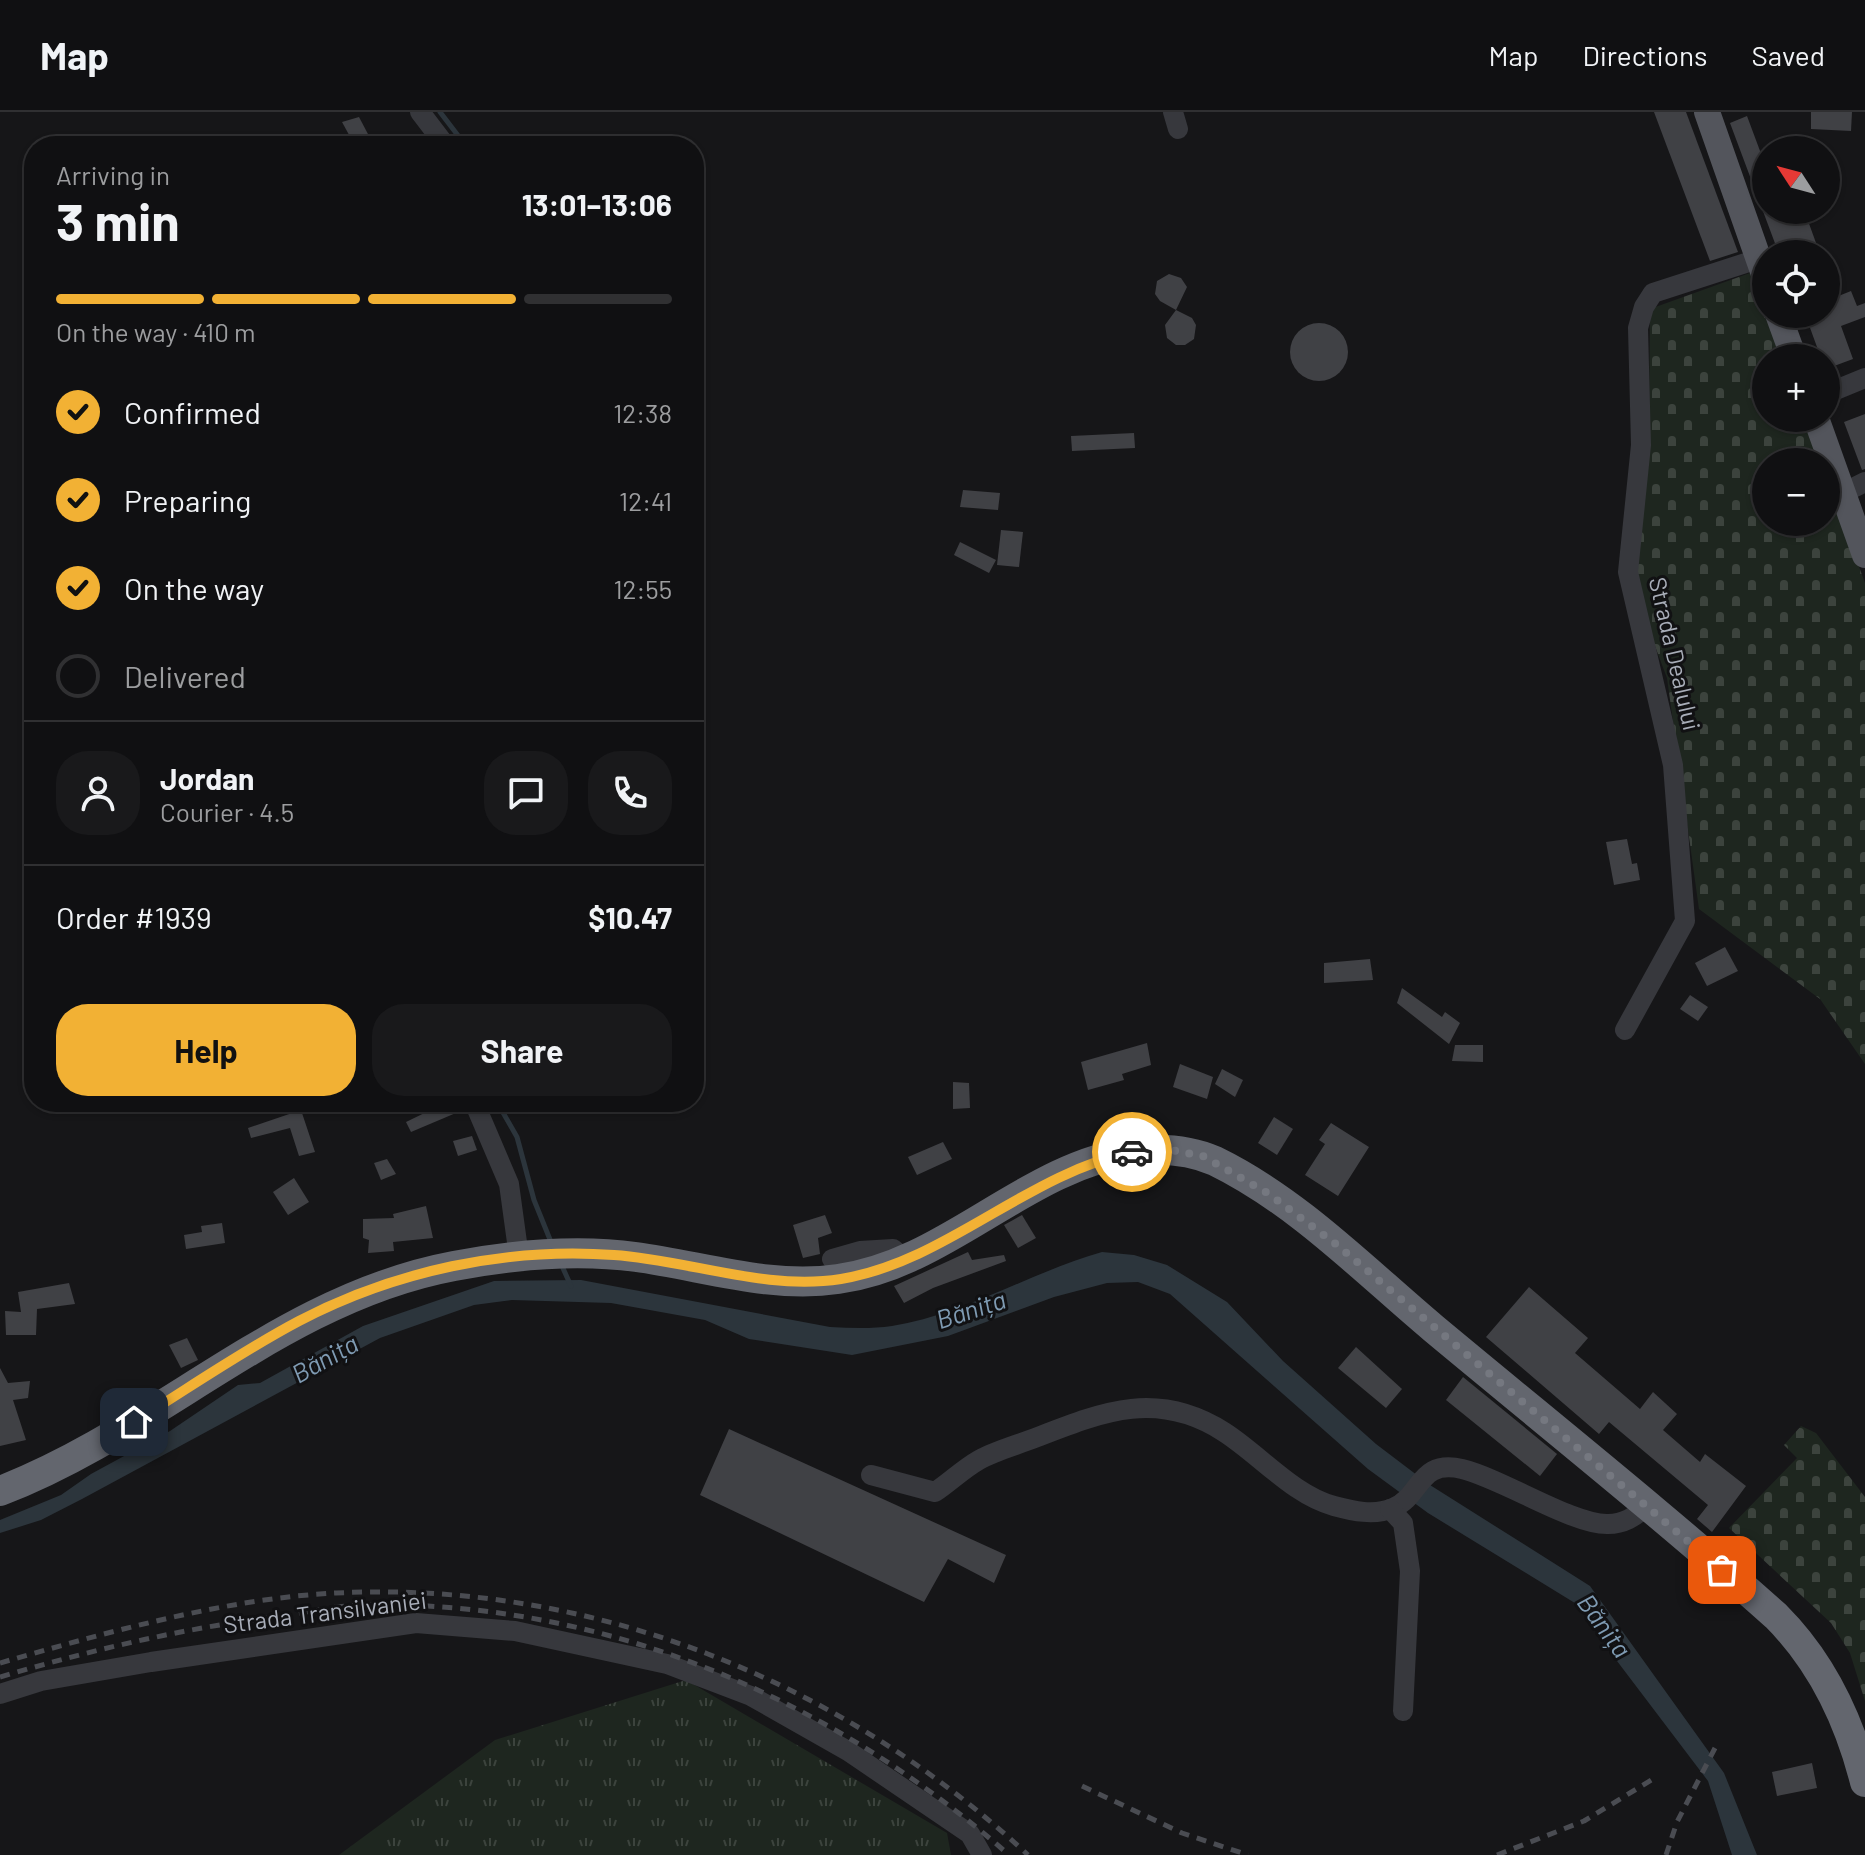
<!DOCTYPE html>
<html lang="en">
<head>
<meta charset="utf-8">
<style>
	body { margin:0; font-family:Barlow,sans-serif; background:#19191b; color:#f1f3f6; height:100vh; display:flex; flex-direction:column; font-size:30px; white-space:nowrap }
	* { box-sizing:border-box; margin:0 }
	p { font-size:26px; color:#9c9d9f }
	.icon { flex:none; width:44px; height:44px; fill:none; stroke:currentColor; stroke-width:2; stroke-linecap:round; stroke-linejoin:round }
	.map { position:relative; flex:1; overflow:hidden }
	.details { position:absolute; left:24px; top:24px; width:680px; height:976px; display:flex; flex-direction:column; background:#101012; border-radius:32px; box-shadow:0 2px 6px #0004,0 0 0 2px #303032 }
	.details>* { flex:none }
	.needle { width:52px; rotate:306deg }
	.controls { position:absolute; left:1752px; top:24px; display:grid; gap:16px }
	.controls a { display:grid; place-items:center; width:88px; height:88px; border-radius:50%; background:#101012; box-shadow:0 2px 6px #0004,0 0 0 2px #303032; font-size:40px }
	.pin { position:absolute; display:grid; place-items:center; width:68px; height:68px; color:#fff; margin:-34px; border-radius:16px; box-shadow:0 4px 12px #0006 }
	.courier { position:absolute; display:grid; place-items:center; width:80px; height:80px; margin:-40px; border:6px solid #f2b134; border-radius:50%; background:#fff; color:#222; box-shadow:0 2px 10px #0007 }
	.summary em { font-style:normal; font-weight:700 }
	.summary div { display:flex; flex-direction:column-reverse }
	.summary { display:flex; align-items:center; justify-content:space-between; height:136px; padding:0 32px }
	h1 { font-size:52px; font-weight:700; line-height:60px }
	.bar { display:grid; grid-template-columns:repeat(4,1fr); gap:12px 8px; align-content:center; height:96px; padding:0 32px }
	.bar i { height:10px; border-radius:6px; background:#303032 }
	.bar .selected { background:#f2b134 }
	.bar p { grid-column:span 4 }
	.line { display:flex; align-items:center; gap:20px; padding:0 32px; border-top:2px solid #303032 }
	.line div { flex:1 }
	.round { display:grid; place-items:center; flex:none; width:84px; height:84px; border-radius:32px; background:#19191b }
	ol { padding:0 32px; list-style:none }
	li { display:flex; align-items:center; gap:24px; height:88px }
	li p { margin-inline-start:auto }
	li .icon { padding:8px; border-radius:50%; background:#f2b134; color:#111; stroke-width:4 }
	li:last-child { color:#9c9d9f }
	li i { width:44px; height:44px; border:4px solid #303032; border-radius:50% }
	.primary-button { display:flex; gap:16px; margin-top:auto; padding:16px 32px }
	.primary-button a { flex:1; height:92px; border-radius:32px; background:#f2b134; color:#111; font-size:32px; font-weight:700; line-height:92px; text-align:center }
	.primary-button a+a { background:#19191b; color:#f1f3f6 }
	header { display:flex; align-items:center; gap:48px; box-sizing:border-box; height:112px; padding:0 40px; background:#101012; border-bottom:2px solid #303032 }
	header strong { font-size:38px }
	nav { display:flex; gap:44px; margin-inline-start:auto; font-size:28px }
	.map>svg:first-child { display:block }
</style>
</head>
<body>
<header>
<strong>Map</strong>
<nav><a>Map</a><a>Directions</a><a>Saved</a></nav>
</header>
<div class="map">
<svg width="1865" height="1743" viewBox="0 0 1865 1743">
	<defs>
		<pattern id="grass-tufts" width="24" height="20" patternUnits="userSpaceOnUse" patternTransform="scale(2)"><rect width="24" height="20" fill="#1e261f"/><path d="M3 7l-1-3M5 7V3M7 7l1-3M15 17l-1-3M17 17v-4M19 17l1-3" fill="none" stroke="#3c433d"/></pattern>
		<pattern id="cemetery-stones" width="16" height="16" patternUnits="userSpaceOnUse" patternTransform="scale(2)"><rect width="16" height="16" fill="#1e261f"/><path d="M2 7V4a2 2 0 0 1 4 0v3zM10 15v-3a2 2 0 0 1 4 0v3z" fill="#3c433d"/></pattern>
	</defs>
	<rect width="100%" height="100%" fill="#161618"/>
	<!-- grass -->
	<polygon fill="url(#grass-tufts)" points="686,1568 947,1721 951,1743 339,1743 495,1628"/>
	<!-- cemetery -->
	<g fill="url(#cemetery-stones)">
		<polygon points="1750,161 1782,246 1766,246 1766,306 1804,306 1820,350 1766,350 1766,410 1826,410 1826,365 1865,471 1865,952 1820,887 1699,797 1667,566 1635,481 1649,316 1650,197"/>
		<polygon points="1801,1314 1816,1321 1865,1385 1865,1589 1850,1541 1831,1511 1729,1416 1797,1346 1784,1333"/>
	</g>
	<!-- water -->
	<path fill="#2c353c" d="M1102 1140 1134 1143 1167 1153 1227 1190 1283 1249 1376 1332 1430 1373 1590 1474 1724 1661 1757 1743H1732L1708 1669 1617 1549 1583 1496 1428 1401 1368 1357 1170 1182 1138 1170 1107 1171 1054 1185 948 1224 852 1243 749 1227 705 1208 611 1191 512 1188 474 1193 380 1226 82 1387 41 1408 0 1421V1408L61 1383 91 1362 170 1319 238 1273 260 1271 363 1214 494 1169 581 1168 830 1215C851 1216 871 1217 892 1214 961 1204 1034 1159 1102 1140Z"/>
	<g fill="none" stroke-linecap="round" stroke-linejoin="round">
		<!-- stream -->
		<g stroke="#2c353c" stroke-width="5">
			<polyline points="440,0 466,34"/>
			<polyline points="497,990 517,1025 534,1088 551,1130"/>
			<polyline points="562,1154 571,1174"/>
		</g>
	</g>
	<!-- building -->
	<g fill="#404145">
		<polygon points="1654,0 1686,0 1738,140 1710,149"/>
		<polygon points="1811,0 1852,0 1851,19 1811,17"/>
		<polygon points="1747,4 1766,55 1766,98 1797,98 1800,105 1807,106 1820,142 1779,142 1730,11"/>
		<polygon points="359,5 369,24 354,32 342,10"/>
		<polygon points="1169,162 1181,166 1187,175 1176,198 1192,206 1196,213 1194,227 1185,233 1176,233 1167,226 1165,213 1176,198 1160,189 1155,182 1157,169"/>
		<polygon points="1851,179 1857,194 1865,191 1865,205 1841,214 1853,247 1826,257 1826,246 1821,246 1805,202 1831,202 1826,189"/>
		<circle cx="1319" cy="240" r="29"/>
		<polygon points="1865,302 1865,357 1862,358 1844,310"/>
		<polygon points="1134,321 1135,336 1072,339 1071,324"/>
		<polygon points="963,378 1000,381 998,398 960,395"/>
		<polygon points="1001,418 1023,420 1019,455 997,453"/>
		<polygon points="960,430 996,448 989,461 954,443"/>
		<polygon points="1627,727 1632,752 1637,751 1640,768 1614,773 1606,730"/>
		<polygon points="1725,835 1738,859 1707,874 1695,851"/>
		<polygon points="1370,847 1373,868 1324,871 1324,851"/>
		<polygon points="1402,876 1442,905 1445,900 1460,911 1449,932 1397,891"/>
		<polygon points="1690,883 1708,895 1698,909 1680,897"/>
		<polygon points="1147,931 1151,953 1122,962 1124,968 1088,978 1081,950"/>
		<polygon points="1455,933 1483,933 1483,950 1452,949"/>
		<polygon points="1180,952 1213,965 1207,987 1173,975"/>
		<polygon points="1222,957 1243,968 1235,985 1215,972"/>
		<polygon points="953,970 969,971 970,996 953,997"/>
		<polygon points="447,990 461,990 463,998 411,1020 406,1010"/>
		<polygon points="301,998 315,1040 299,1044 290,1016 251,1026 248,1016"/>
		<polygon points="1274,1005 1293,1017 1277,1043 1258,1031"/>
		<polygon points="1331,1011 1369,1035 1338,1084 1305,1063 1325,1032 1319,1028"/>
		<polygon points="472,1024 477,1038 458,1044 453,1029"/>
		<polygon points="943,1030 952,1047 917,1063 908,1045"/>
		<polygon points="387,1047 396,1062 381,1068 374,1051"/>
		<polygon points="294,1066 309,1090 288,1103 273,1080"/>
		<polygon points="426,1094 433,1126 393,1130 394,1139 368,1141 369,1128 363,1126 363,1107 394,1106 393,1102"/>
		<polygon points="825,1103 832,1121 818,1126 820,1142 803,1146 793,1113"/>
		<polygon points="1022,1103 1036,1126 1018,1136 1004,1113"/>
		<polygon points="222,1111 225,1131 186,1137 184,1123 202,1120 201,1114"/>
		<polygon points="968,1140 972,1148 1004,1143 1006,1149 933,1176 904,1191 894,1174"/>
		<polygon points="69,1171 75,1192 37,1197 36,1223 6,1223 5,1199 21,1200 18,1180"/>
		<polygon points="1529,1175 1588,1226 1575,1241 1640,1297 1653,1280 1677,1302 1663,1318 1700,1350 1705,1342 1746,1374 1712,1420 1697,1407 1708,1393 1609,1310 1599,1322 1486,1225"/>
		<polygon points="187,1226 198,1248 181,1256 169,1233"/>
		<polygon points="1356,1235 1402,1277 1386,1296 1338,1256"/>
		<polygon points="0,1256 8,1271 30,1269 28,1286 13,1288 26,1328 0,1334"/>
		<polygon points="1463,1265 1557,1342 1540,1364 1446,1288"/>
		<polygon points="729,1317 1006,1443 994,1471 948,1447 924,1490 700,1383"/>
		<polygon points="1812,1651 1817,1676 1777,1684 1772,1660"/>
	</g>
	<g fill="none" stroke-linecap="round" stroke-linejoin="round">
		<!-- minor -->
		<g stroke="#37383d" stroke-width="20">
			<polyline points="420,0 446,34"/>
			<polyline points="1173,0 1178,17"/>
			<polyline points="1826,282 1865,266"/>
			<polyline points="1843,381 1865,370"/>
			<polyline points="1625,918 1685,809 1673,653 1628,460 1641,333 1638,216 1644,195 1653,181 1758,147"/>
			<polyline points="474,990 509,1072 519,1145"/>
			<polyline points="832,1147 860,1139 893,1137 906,1148"/>
			<path d="M871 1363 935 1380C950 1370 963 1357 979 1348 995 1339 1017 1333 1035 1326 1102 1300 1157 1277 1224 1320 1260 1343 1293 1383 1334 1394 1353 1399 1374 1404 1393 1396 1422 1384 1418 1347 1462 1357 1503 1367 1573 1413 1608 1412 1624 1412 1634 1405 1646 1395"/>
			<polyline points="1390,1397 1403,1411 1410,1459 1403,1599"/>
			<polyline points="0,1582 41,1569 151,1550 416,1511 515,1519 667,1552 751,1584 848,1639 970,1722 982,1743"/>
		</g>
		<!-- major -->
		<g stroke="#53555c" stroke-width="26">
			<polyline points="1707,0 1766,168"/>
			<polyline points="1778,202 1794,246"/>
			<polyline points="1816,306 1865,443"/>
		</g>
		<!-- highway -->
		<path stroke="#63666e" stroke-width="30" d="M0 1379C159 1318 282 1186 454 1154 512 1143 576 1137 636 1145 703 1154 770 1177 838 1167 948 1152 1025 1054 1135 1039 1162 1036 1190 1038 1215 1049 1297 1089 1364 1158 1433 1216 1547 1311 1665 1405 1776 1504 1822 1550 1849 1607 1865 1670"/>
		<!-- rail -->
		<g stroke="#4a4c52" stroke-width="5" stroke-dasharray="10 8" stroke-linecap="butt">
			<path d="M0 1551C104 1521 228 1486 336 1481 592 1468 843 1570 1028 1743"/>
			<path d="M0 1565C95 1537 184 1516 282 1504 308 1500 334 1494 360 1493 601 1487 830 1585 1009 1743"/>
			<polyline points="1082,1674 1182,1721 1248,1743"/>
			<polyline points="1497,1743 1584,1709 1653,1667"/>
			<polyline points="1666,1743 1677,1710 1715,1636"/>
		</g>
	</g>
	<g fill="none" stroke-linecap="round" stroke-linejoin="round">
		<!-- done -->
		<polyline stroke="#757880" stroke-width="8" stroke-dasharray="0 14.4" points="1132,1040 1171,1038 1203,1044 1269,1082 1337,1133 1722,1458"/>
		<!-- route -->
		<path stroke="#f2b134" stroke-width="10" d="M134 1310C189 1276 242 1239 299 1209 394 1159 507 1135 614 1143 689 1148 765 1179 841 1167 948 1149 1026 1062 1132 1040"/>
	</g>
	<g text-anchor="middle" stroke-width="6" stroke-linejoin="round" paint-order="stroke">
		<!-- street labels -->
		<g font-size="24" fill="#a8adb8" stroke="#111113">
			<text transform="translate(1674 542) rotate(77)" y="8">Strada Dealului</text>
			<text transform="translate(325 1501) rotate(-7)" y="8">Strada Transilvaniei</text>
		</g>
		<!-- water labels -->
		<g font-size="26" font-style="italic" fill="#7f9bb3" stroke="#111113">
			<text transform="translate(971 1198) rotate(-18)" y="9">Bănița</text>
			<text transform="translate(325 1247) rotate(-29)" y="9">Bănița</text>
			<text transform="translate(1604 1514) rotate(54)" y="9">Bănița</text>
		</g>
	</g>
</svg>
<div class="controls">
<a><svg class="needle" viewBox="-14 -14 28 28"><path d="M0-13l5 13h-10z" fill="#e53935"/><path d="M0 13l5-13h-10z" fill="#9c9d9f"/></svg></a>
<a><svg class="icon" aria-label="locate" viewBox="0 0 24 24"><circle cx="12" cy="12" r="6"/><path d="M12 2v4M12 18v4M2 12h4M18 12h4"/></svg></a>
<a>+</a>
<a>−</a>
</div>
<div class="pin" style="left:1722px;top:1458px;background:#ea580c"><svg class="icon" aria-label="bag" viewBox="0 0 24 24"><path d="M5 8h14l-1 12H6zM9 8a3 3 0 0 1 6 0"/></svg></div>
<div class="pin" style="left:134px;top:1310px;background:#1f2937"><svg class="icon" aria-label="home" viewBox="0 0 24 24"><path d="M3 11l9-7 9 7M6 9v11h12V9"/></svg></div>
<div class="courier" style="left:1132px;top:1040px"><svg class="icon" aria-label="car" viewBox="0 0 24 24"><path d="M5 17H2v-5l4-1 3-4h7l3 4 3 1v5h-3M9 17h6M6 11h13"/><circle cx="7" cy="17" r="2"/><circle cx="17" cy="17" r="2"/></svg></div>
<section class="details">
<div class="summary"><div><h1>3 min</h1><p>Arriving in</p></div><em>13:01–13:06</em></div>
<div class="bar"><i class="selected"></i><i class="selected"></i><i class="selected"></i><i></i><p>On the way · 410 m</p></div>
<ol>
<li><svg class="icon" aria-label="check" viewBox="0 0 24 24"><path d="M5 12l5 5 9-10"/></svg>Confirmed<p>12:38</p></li>
<li><svg class="icon" aria-label="check" viewBox="0 0 24 24"><path d="M5 12l5 5 9-10"/></svg>Preparing<p>12:41</p></li>
<li><svg class="icon" aria-label="check" viewBox="0 0 24 24"><path d="M5 12l5 5 9-10"/></svg>On the way<p>12:55</p></li>
<li><i></i>Delivered</li>
</ol>
<div class="line" style="height:144px"><a class="round"><svg class="icon" aria-label="person" viewBox="0 0 24 24"><circle cx="12" cy="8" r="4"/><path d="M4 21q1-7 8-7t8 7"/></svg></a><div><b>Jordan</b><p>Courier · 4.5</p></div><a class="round"><svg class="icon" aria-label="chat" viewBox="0 0 24 24"><path d="M4 5h16v11H9l-5 4z"/></svg></a><a class="round"><svg class="icon" aria-label="phone" viewBox="0 0 24 24"><path d="M5 4h4l2 5-3 2q2 4 5 5l2-3 5 2v4C11 20 4 13 5 4z"/></svg></a></div>
<div class="line" style="height:104px"><div>Order #1939</div><b>$10.47</b></div>
<div class="primary-button"><a>Help</a><a>Share</a></div>
</section>
</div>
</body>
</html>
